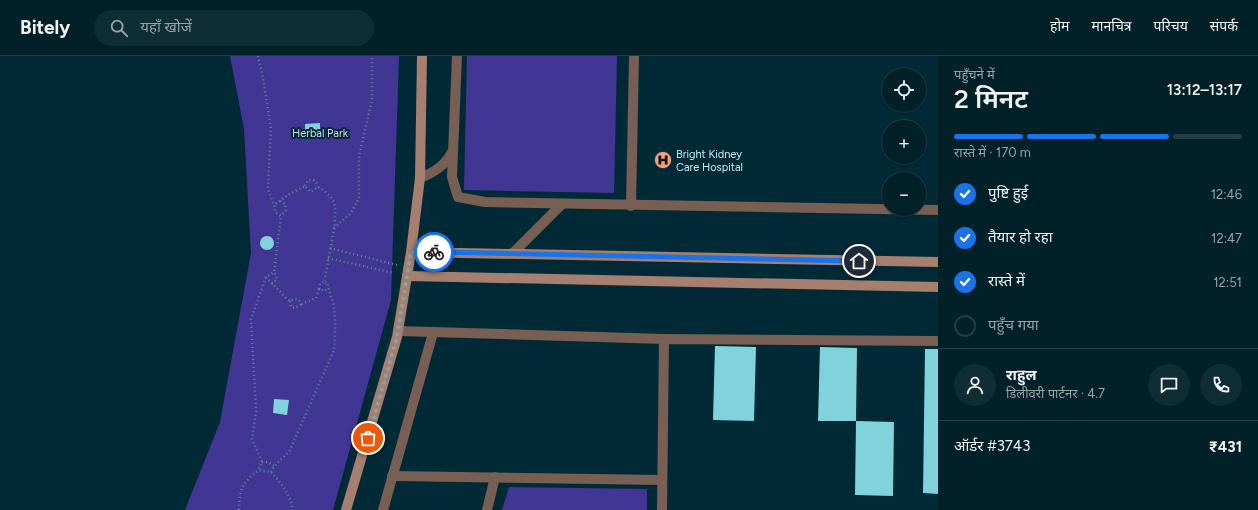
<!DOCTYPE html>
<html lang="hi">
<head>
<meta charset="utf-8">
<style>
	body { margin:0; font-family:Figtree,"Noto Sans Devanagari",sans-serif; background:#0f2d34; color:#f1f3f6; height:100vh; display:flex; flex-direction:column; font-size:15px; white-space:nowrap }
	* { box-sizing:border-box; margin:0 }
	p { font-size:13px; color:#96a3a8 }
	.icon { flex:none; width:22px; height:22px; fill:none; stroke:currentColor; stroke-width:2; stroke-linecap:round; stroke-linejoin:round }
	.map { position:relative; flex:1; overflow:hidden }
	.side { display:flex; flex-direction:column; background:#012028; width:320px }
	.side>* { flex:none }
	.buttons { position:absolute; left:882px; top:12px; display:grid; gap:8px }
	.buttons a { display:grid; place-items:center; width:44px; height:44px; border-radius:50%; background:#012028; box-shadow:0 1px 3px #0004,0 0 0 1px #233e45; font-size:20px }
	.pin { position:absolute; display:grid; place-items:center; width:34px; height:34px; color:#fff; margin:-17px; border:2px solid #fff; border-radius:50%; box-shadow:0 1px 4px #0007 }
	.courier { position:absolute; display:grid; place-items:center; width:40px; height:40px; margin:-20px; border:3px solid #1a73e8; border-radius:50%; background:#fff; color:#222; box-shadow:0 1px 5px #0007 }
	.overview em { font-style:normal; font-weight:600 }
	.overview div { display:flex; flex-direction:column-reverse }
	.overview { display:flex; align-items:center; justify-content:space-between; height:68px; padding:0 16px }
	h1 { font-size:26px; font-weight:600; line-height:30px }
	.bar { display:grid; grid-template-columns:repeat(4,1fr); gap:6px 4px; align-content:center; height:48px; padding:0 16px }
	.bar i { height:5px; border-radius:3px; background:#233e45 }
	.bar .current { background:#1a73e8 }
	.bar p { grid-column:span 4 }
	.line { display:flex; align-items:center; gap:10px; padding:0 16px; border-top:1px solid #233e45 }
	.line div { flex:1 }
	.round { display:grid; place-items:center; flex:none; width:42px; height:42px; border-radius:21px; background:#0f2d34 }
	ol { padding:0 16px; list-style:none }
	li { display:flex; align-items:center; gap:12px; height:44px }
	li p { margin-inline-start:auto }
	li .icon { padding:4px; border-radius:50%; background:#1a73e8; color:#fff; stroke-width:4 }
	li:last-child { color:#96a3a8 }
	li i { width:22px; height:22px; border:2px solid #233e45; border-radius:50% }
	header { display:flex; align-items:center; gap:24px; box-sizing:border-box; height:56px; padding:0 20px; background:#012028; border-bottom:1px solid #233e45 }
	header strong { font-size:19px }
	nav { display:flex; gap:22px; margin-inline-start:auto; font-size:14px }
	.search { width:280px; height:36px; background:#0f2d34; display:flex; align-items:center; gap:10px; box-sizing:border-box; padding:0 14px; border-radius:22px; color:#96a3a8; font-size:15px }
	main { display:flex; flex:1; min-height:0 }
	.map>svg:first-child { display:block }
</style>
</head>
<body>
<header>
<strong>Bitely</strong>
<div class="search"><svg class="icon" aria-label="search" viewBox="0 0 24 24"><circle cx="10" cy="10" r="6"/><path d="M15 15l6 6"/></svg>यहाँ खोजें</div>
<nav><a>होम</a><a>मानचित्र</a><a>परिचय</a><a>संपर्क</a></nav>
</header>
<main>
<div class="map">
<svg width="938" height="454" viewBox="0 0 938 454">
	<rect width="100%" height="100%" fill="#012a36"/>
	<!-- green -->
	<g fill="#423695">
		<polygon points="230,0 399,0 391,244 333,454 185,454 220,366 251,197 244,73"/>
		<polygon points="467,0 617,0 614,137 464,134"/>
		<polygon points="509,431 647,433 647,454 502,454"/>
	</g>
	<!-- building -->
	<g fill="#81d3db">
		<polygon points="320,67 320,82 305,82 305,68"/>
		<circle cx="267" cy="187" r="7"/>
		<polygon points="715,290 756,291 754,365 713,364"/>
		<polygon points="820,291 857,292 856,365 818,365"/>
		<polygon points="925,293 938,293 938,438 923,437"/>
		<polygon points="274,343 289,344 287,359 273,357"/>
		<polygon points="856,365 894,366 893,440 855,439"/>
	</g>
	<g fill="none" stroke-linecap="round" stroke-linejoin="round">
		<!-- path -->
		<g stroke="#618793" stroke-width="2.5" stroke-dasharray="1 3" stroke-linecap="butt">
			<polyline points="258,0 263,22 271,73 268,133 274,149 275,156 281,160 274,216 266,221 251,263 256,355 252,383 262,406 259,414"/>
			<polyline points="305,130 308,124 313,124 316,126 318,131"/>
			<polyline points="280,145 285,148 286,154 281,160"/>
			<polyline points="334,172 351,157 359,142 359,100 372,44 372,0"/>
			<polyline points="330,192 397,209"/>
			<polyline points="328,202 394,217"/>
			<path d="M266 221 286 242 290 245C295 241 299 243 302 248L316 242 319 233 325 235 328 232"/>
			<polyline points="272,228 277,223 274,216"/>
			<polyline points="319,233 320,228 324,226"/>
			<polyline points="290,245 291,251 295,252 302,248"/>
			<polyline points="262,406 268,406 274,410"/>
			<path d="M271 416C275 407 284 402 290 394L334 294C335 281 336 265 334 252 333 243 328 236 328 227L324 226C327 208 337 169 335 152 334 142 326 135 318 131L311 136 305 130 288 139 274 149"/>
			<path d="M239 454C240 431 241 428 259 414L271 416C281 427 290 438 293 454"/>
		</g>
		<!-- street -->
		<g stroke="#785f54" stroke-width="10">
			<polyline points="457,0 452,121 458,141 485,146 938,154"/>
			<path d="M420 122C435 116 446 109 453 94"/>
			<polyline points="631,150 634,0"/>
			<polyline points="512,198 562,148"/>
			<polyline points="398,275 664,283"/>
			<polyline points="392,420 662,424"/>
			<polyline points="383,454 433,277"/>
			<polyline points="487,454 495,421"/>
			<polyline points="662,454 664,283 938,285"/>
		</g>
		<!-- secondary -->
		<g stroke="#a67f6e" stroke-width="10">
			<polyline points="411,196 938,206"/>
			<polyline points="407,220 938,231"/>
			<polyline points="346,454 397,281 411,196 420,122 422,0"/>
		</g>
	</g>
	<g fill="none" stroke-linecap="round" stroke-linejoin="round">
		<!-- done -->
		<polyline stroke="#81a6b3" stroke-width="4" stroke-dasharray="0 7.2" points="368,382 397,281 411,196 434,196"/>
		<!-- route -->
		<polyline stroke="#1a73e8" stroke-width="5" points="434,196 859,205"/>
	</g>
	<!-- icons -->
	<defs>
		<symbol id="hospital-disc" viewBox="-11 -11 22 22"><circle r="9.5" fill="#f2a07f" stroke="#012a36"/><path d="M-5-5h3v3.5h4V-5h3V5h-3V1.5h-4V5h-3Z" fill="#111"/></symbol>
	</defs>
	<g fill-rule="evenodd">
		<use href="#hospital-disc" x="653" y="94" width="20" height="20"/>
	</g>
	<g text-anchor="middle" stroke-width="4" stroke-linejoin="round" paint-order="stroke">
		<!-- park labels -->
		<g font-size="11" fill="#d5d7f1" stroke="#012a36">
			<text x="320" y="81">Herbal Park</text>
		</g>
		<!-- poi labels -->
		<g font-size="11" fill="#c6e9f6" stroke="#012a36" text-anchor="start">
			<text x="676" y="102">Bright Kidney<tspan x="676" dy="13">Care Hospital</tspan></text>
		</g>
	</g>
</svg>
<div class="buttons">
<a><svg class="icon" aria-label="locate" viewBox="0 0 24 24"><circle cx="12" cy="12" r="6"/><path d="M12 2v4M12 18v4M2 12h4M18 12h4"/></svg></a>
<a>+</a>
<a>−</a>
</div>
<div class="pin" style="left:368px;top:382px;background:#ea580c"><svg class="icon" aria-label="bag" viewBox="0 0 24 24"><path d="M5 8h14l-1 12H6zM9 8a3 3 0 0 1 6 0"/></svg></div>
<div class="pin" style="left:859px;top:205px;background:#1f2937"><svg class="icon" aria-label="home" viewBox="0 0 24 24"><path d="M3 11l9-7 9 7M6 9v11h12V9"/></svg></div>
<div class="courier" style="left:434px;top:196px"><svg class="icon" aria-label="bike" viewBox="0 0 24 24"><circle cx="6" cy="16" r="4"/><circle cx="18" cy="16" r="4"/><path d="M6 16l4-8h5l3 8M10 8l3 8H6M13 5h3"/></svg></div>
</div>
<section class="side">
<div class="overview"><div><h1>2 मिनट</h1><p>पहुँचने में</p></div><em>13:12–13:17</em></div>
<div class="bar"><i class="current"></i><i class="current"></i><i class="current"></i><i></i><p>रास्ते में · 170 m</p></div>
<ol>
<li><svg class="icon" aria-label="check" viewBox="0 0 24 24"><path d="M5 12l5 5 9-10"/></svg>पुष्टि हुई<p>12:46</p></li>
<li><svg class="icon" aria-label="check" viewBox="0 0 24 24"><path d="M5 12l5 5 9-10"/></svg>तैयार हो रहा<p>12:47</p></li>
<li><svg class="icon" aria-label="check" viewBox="0 0 24 24"><path d="M5 12l5 5 9-10"/></svg>रास्ते में<p>12:51</p></li>
<li><i></i>पहुँच गया</li>
</ol>
<div class="line" style="height:72px"><a class="round"><svg class="icon" aria-label="person" viewBox="0 0 24 24"><circle cx="12" cy="8" r="4"/><path d="M4 21q1-7 8-7t8 7"/></svg></a><div><b>राहुल</b><p>डिलीवरी पार्टनर · 4.7</p></div><a class="round"><svg class="icon" aria-label="chat" viewBox="0 0 24 24"><path d="M4 5h16v11H9l-5 4z"/></svg></a><a class="round"><svg class="icon" aria-label="phone" viewBox="0 0 24 24"><path d="M5 4h4l2 5-3 2q2 4 5 5l2-3 5 2v4C11 20 4 13 5 4z"/></svg></a></div>
<div class="line" style="height:52px"><div>ऑर्डर #3743</div><b>₹431</b></div>
</section>
</main>
</body>
</html>
